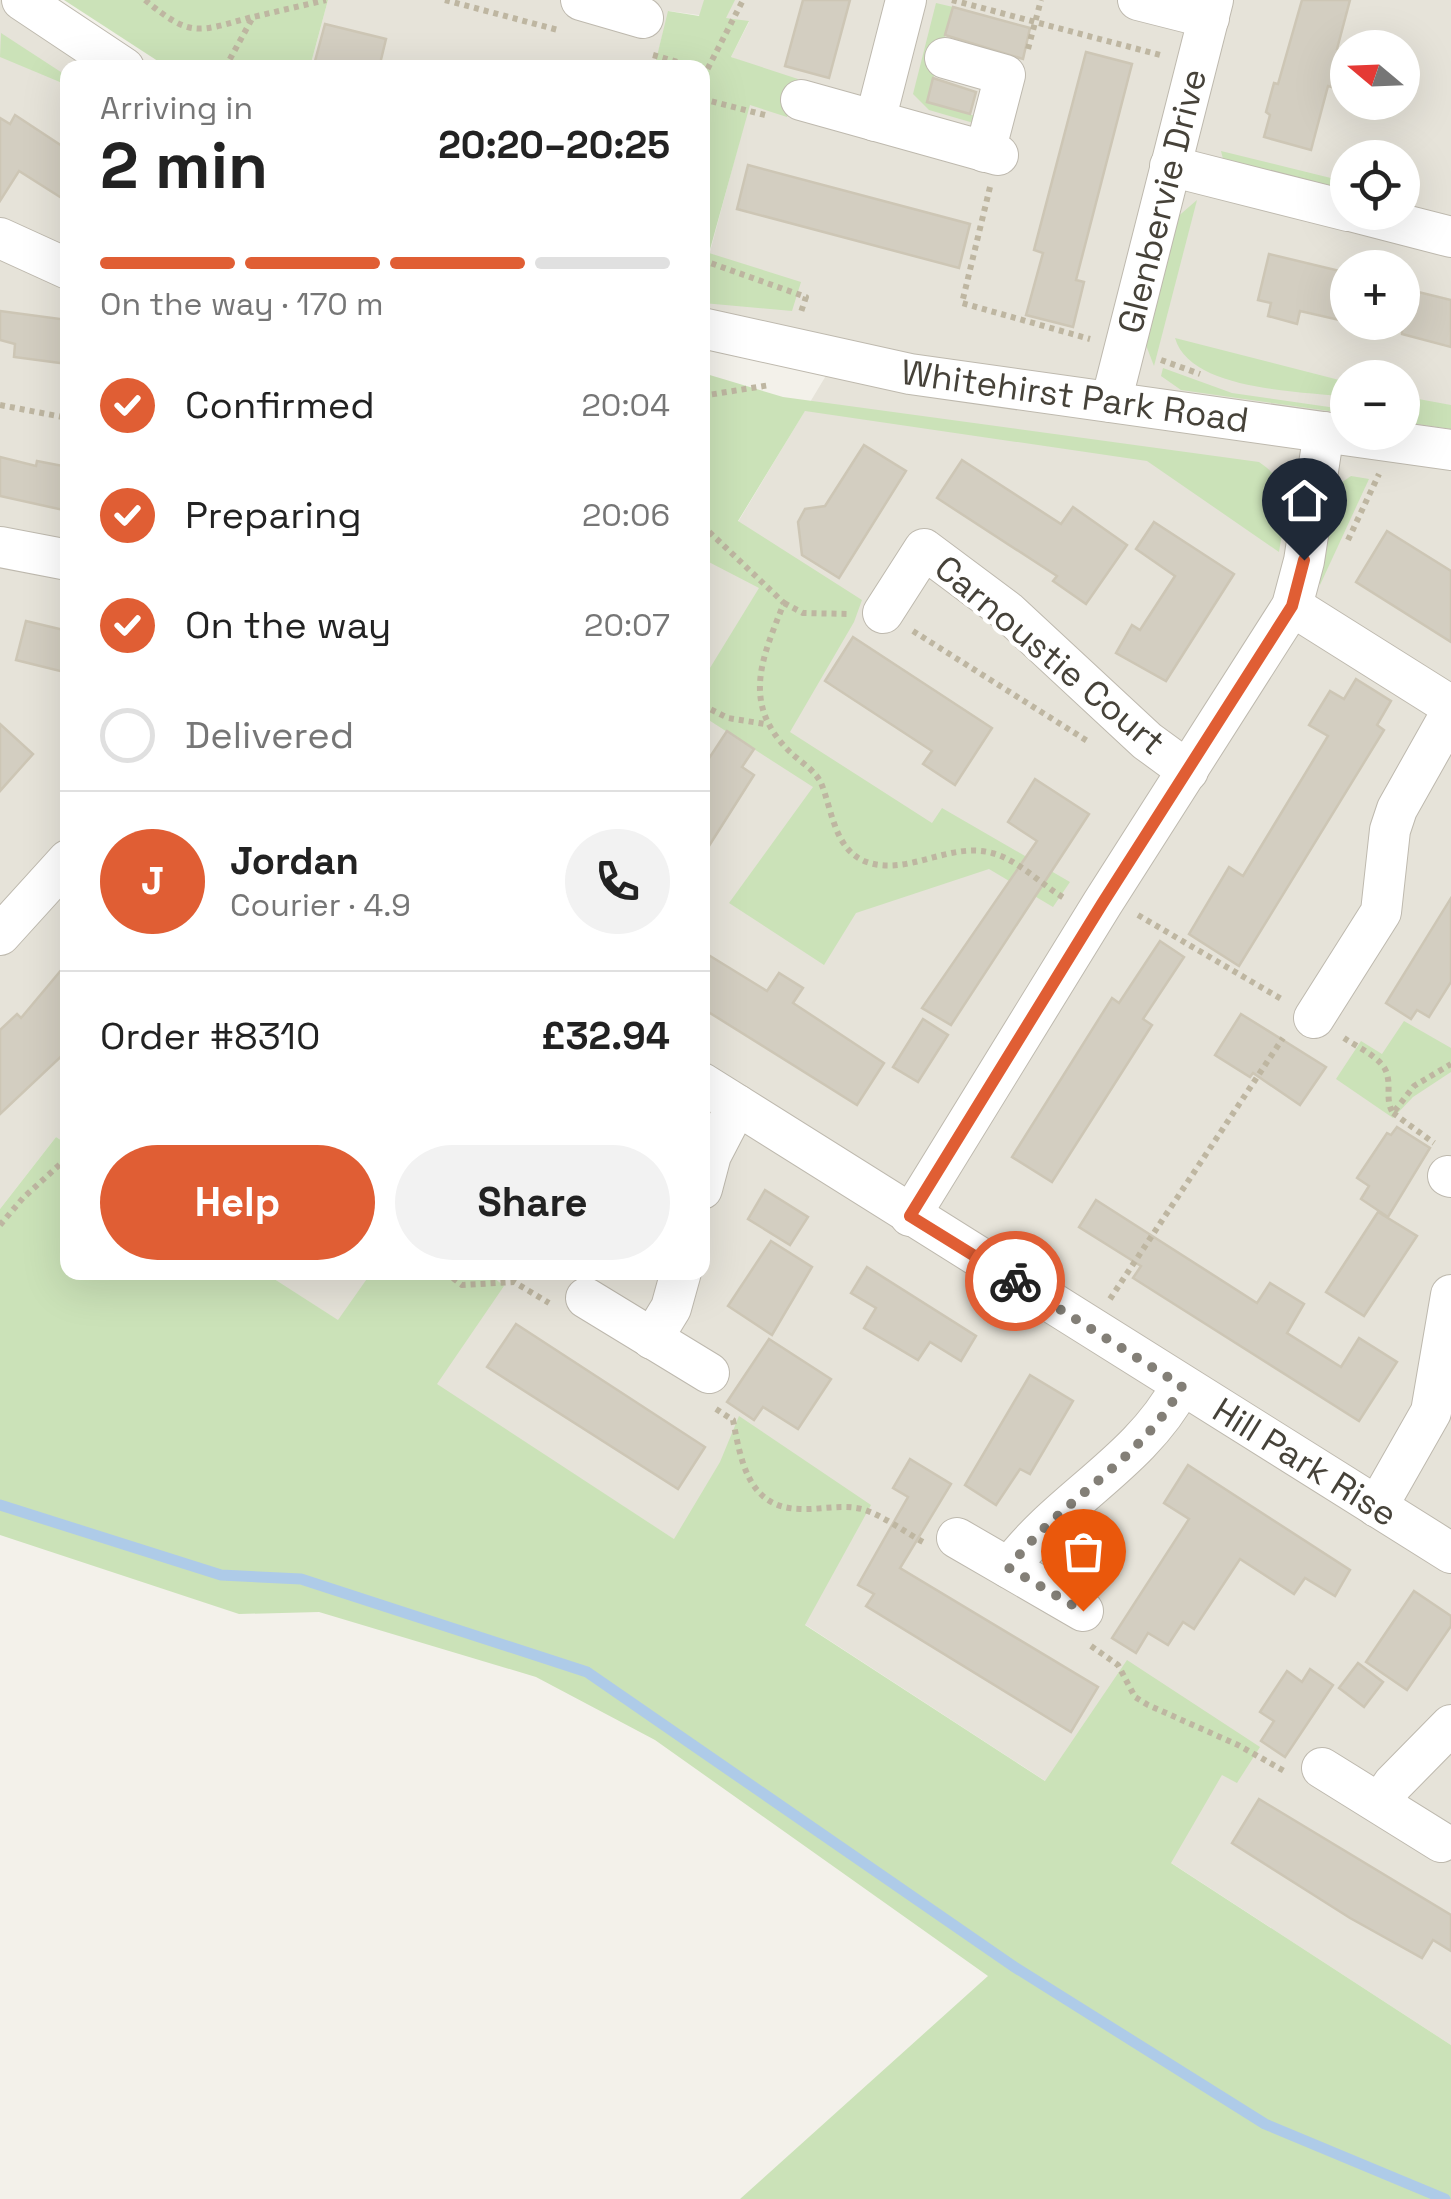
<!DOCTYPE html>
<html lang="en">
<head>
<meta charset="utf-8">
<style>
	body { margin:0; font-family:"Space Grotesk",sans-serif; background:#f2f2f2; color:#222; height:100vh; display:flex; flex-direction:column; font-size:38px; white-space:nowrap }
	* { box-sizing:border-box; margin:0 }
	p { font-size:32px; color:#767676 }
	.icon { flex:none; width:55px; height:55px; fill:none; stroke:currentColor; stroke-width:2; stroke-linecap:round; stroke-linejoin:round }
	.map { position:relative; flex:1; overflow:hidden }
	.drawer { position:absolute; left:60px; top:60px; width:650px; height:1220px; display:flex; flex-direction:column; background:#fff; border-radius:20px; box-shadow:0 10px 40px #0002 }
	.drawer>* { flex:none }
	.needle { width:65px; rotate:289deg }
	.tools { position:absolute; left:1330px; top:30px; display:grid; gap:20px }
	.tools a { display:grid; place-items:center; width:90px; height:90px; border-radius:50%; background:#fff; box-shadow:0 10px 40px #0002; font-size:50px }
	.pin { position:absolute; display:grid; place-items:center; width:85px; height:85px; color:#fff; margin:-102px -42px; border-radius:50% 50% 50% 0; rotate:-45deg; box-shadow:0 0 10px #0007 }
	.pin .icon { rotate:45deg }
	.courier { position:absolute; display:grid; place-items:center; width:100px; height:100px; margin:-50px; border:8px solid #e05e34; border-radius:50%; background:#fff; color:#222; box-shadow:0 2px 12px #0007 }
	.summary em { font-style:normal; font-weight:800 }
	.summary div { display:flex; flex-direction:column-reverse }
	.summary { display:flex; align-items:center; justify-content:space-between; height:170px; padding:0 40px }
	h1 { font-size:65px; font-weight:800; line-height:75px }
	.bar { display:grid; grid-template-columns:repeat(4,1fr); gap:15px 10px; align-content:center; height:120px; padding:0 40px }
	.bar i { height:12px; border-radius:8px; background:#e0e0e0 }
	.bar .on { background:#e05e34 }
	.bar p { grid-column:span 4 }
	.line { display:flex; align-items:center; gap:25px; padding:0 40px; border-top:2px solid #e0e0e0 }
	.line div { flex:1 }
	.round { display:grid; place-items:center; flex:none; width:105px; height:105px; border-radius:52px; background:#f2f2f2 }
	ol { padding:0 40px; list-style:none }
	li { display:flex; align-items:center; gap:30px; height:110px }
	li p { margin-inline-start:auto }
	li .icon { padding:10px; border-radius:50%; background:#e05e34; color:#fff; stroke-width:4 }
	li:last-child { color:#767676 }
	li i { width:55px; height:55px; border:5px solid #e0e0e0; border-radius:50% }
	.button { display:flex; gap:20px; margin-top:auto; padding:20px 40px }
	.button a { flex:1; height:115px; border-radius:60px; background:#e05e34; color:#fff; font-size:40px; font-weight:800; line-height:115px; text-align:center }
	.button a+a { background:#f2f2f2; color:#222 }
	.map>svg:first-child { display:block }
</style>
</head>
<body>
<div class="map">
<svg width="1451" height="2199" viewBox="0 0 1451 2199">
	<rect width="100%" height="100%" fill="#f3f1ea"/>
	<!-- residential -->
	<g fill="#e6e3d9" fill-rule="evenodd">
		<polygon points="0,0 22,0 124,67 68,68 67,1144 56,1137 0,1209"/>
		<path d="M328 0H1451V2045L265 1273 702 1272 703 559 711 562 738 522 836 359 703 328V278L759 68 731 57 749 22 669 11 654 67H310ZM1348 48H1402V102H1348ZM1348 158H1402V212H1348ZM1348 268H1402V322H1348ZM1348 378H1402V432H1348Z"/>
	</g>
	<!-- green -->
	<g fill="#cbe2b8">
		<polygon points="64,0 328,0 310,67 167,67"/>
		<polygon points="704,0 735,0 726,18 749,21 731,57 798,79 787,117 750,105 709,253 801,282 792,311 703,303 702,68 654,68 668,11 699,16"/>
		<polygon points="936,3 953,7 927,102 979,117 977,124 929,110 913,94"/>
		<polygon points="1,33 67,76 67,85 0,57"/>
		<polygon points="1221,151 1347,182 1347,193 1223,159"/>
		<polygon points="1197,200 1154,366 1144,340 1175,219"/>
		<path d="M1175 338 1347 382V397C1301 391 1190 391 1175 338Z"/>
		<polygon points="1163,368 1232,393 1343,409 1343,413 1181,390 1161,376"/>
		<path d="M703 373 783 397 1259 462C1294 485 1285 516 1279 552L1147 461 805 411 738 521 862 600 854 622 790 732 932 823 942 808 1070 882 1053 907 989 869 856 913 824 965 729 903 813 787 704 717 702 712V681L759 588 703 559Z"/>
		<polygon points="1402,396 1451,405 1451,429 1403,422"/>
		<polygon points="1351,476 1369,479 1320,585 1316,565 1338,485"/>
		<polygon points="1404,1021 1451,1048 1451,1072 1413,1097 1393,1118 1336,1079 1361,1041 1382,1054"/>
		<polygon points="56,1137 67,1144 68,1272 265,1273 338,1320 371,1273 488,1273 504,1286 437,1384 674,1539 720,1462 739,1416 871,1505 805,1625 1045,1781 1127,1660 1260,1747 1237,1783 1222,1775 1171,1863 1451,2045 1451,2199 740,2199 988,1976 655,1740 536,1677 319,1612 239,1614 0,1535 0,1209"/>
	</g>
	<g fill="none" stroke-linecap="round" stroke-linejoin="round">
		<!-- stream -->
		<polyline stroke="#aecbe8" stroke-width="11" points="0,1505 221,1575 301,1579 587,1672 1013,1966 1265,2124 1445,2199"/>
	</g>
	<!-- building -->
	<g fill="#d3cec1" stroke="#cdc6b5" stroke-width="2.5">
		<polygon points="803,0 850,0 829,78 785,66"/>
		<polygon points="1302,0 1350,0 1337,49 1348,52 1348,73 1343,90 1328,86 1311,150 1264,137 1270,115 1266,112 1274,83 1278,84"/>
		<polygon points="953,7 1030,28 1023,59 945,35"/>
		<polygon points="325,24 386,39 379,68 328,68 329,64 315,61"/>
		<polygon points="1086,52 1132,64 1076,280 1084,282 1073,327 1026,315 1043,253 1034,250"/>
		<polygon points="933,78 976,92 970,114 927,102"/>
		<polygon points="15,115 68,150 68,202 19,171 0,201 0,118 10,124"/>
		<polygon points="748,165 970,224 959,268 737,209"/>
		<polygon points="1269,254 1348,273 1348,322 1300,311 1297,324 1268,316 1271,303 1258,300"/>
		<polygon points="1402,288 1451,300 1451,347 1402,334"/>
		<polygon points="0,311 68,320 68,364 14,357 15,344 0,340"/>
		<polygon points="864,445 906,471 839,578 802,555 798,522 805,509 825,506"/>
		<polygon points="0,457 36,466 37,461 68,467 68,511 0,496"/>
		<polygon points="962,460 1061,524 1073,507 1127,545 1086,604 1053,581 1057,576 937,498"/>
		<polygon points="1154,522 1234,574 1166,681 1116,653 1132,625 1140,630 1175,576 1136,549"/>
		<polygon points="1387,531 1451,571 1451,642 1356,582"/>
		<polygon points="26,621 68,631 68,673 16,660"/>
		<polygon points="853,637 992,728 955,785 923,764 932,751 825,681"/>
		<polygon points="1356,679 1391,701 1377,725 1384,730 1239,966 1189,934 1229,867 1243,876 1328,736 1309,725 1330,691 1344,699"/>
		<polygon points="0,724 33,754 0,791"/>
		<polygon points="727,731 754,749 742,767 754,775 702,857 702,769"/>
		<polygon points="1035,779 1089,814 951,1025 922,1008 1037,841 1008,822"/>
		<polygon points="1451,898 1451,982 1429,1017 1417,1010 1411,1019 1386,1003"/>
		<polygon points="1160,941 1184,957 1143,1019 1152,1025 1052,1182 1012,1157 1112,998 1119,1003"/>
		<polygon points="702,951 767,991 779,973 803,988 793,1003 884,1063 857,1105 702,1008"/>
		<polygon points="68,962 68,1050 0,1114 0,1030 17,1014 21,1018"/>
		<polygon points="1241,1014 1326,1067 1300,1105 1253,1073 1250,1077 1215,1055"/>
		<polygon points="923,1019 948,1035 918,1082 893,1067"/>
		<polygon points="1397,1127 1430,1148 1388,1217 1361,1199 1369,1186 1357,1178 1387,1133 1391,1135"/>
		<polygon points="765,1190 808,1217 790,1245 748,1219"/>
		<polygon points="1096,1200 1257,1303 1270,1283 1304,1304 1287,1333 1341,1367 1359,1338 1397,1362 1359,1421 1133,1278 1141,1266 1079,1227"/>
		<polygon points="1378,1212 1417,1236 1364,1316 1326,1292"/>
		<polygon points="771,1241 812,1267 772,1335 728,1306"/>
		<polygon points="867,1267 976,1336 961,1361 930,1342 918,1360 864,1328 876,1308 851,1293"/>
		<polygon points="516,1324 705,1447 678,1489 487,1367"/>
		<polygon points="769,1339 831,1379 798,1429 763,1407 754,1420 727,1402"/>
		<polygon points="1030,1375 1073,1401 1030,1474 1020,1469 996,1505 965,1485"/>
		<polygon points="910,1459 951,1484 900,1568 1098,1687 1071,1732 866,1606 874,1594 858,1585 908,1497 893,1488"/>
		<polygon points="1188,1465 1350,1570 1335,1596 1305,1578 1294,1594 1240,1559 1194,1629 1183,1622 1168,1645 1148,1633 1136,1653 1112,1638 1189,1519 1164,1503"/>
		<polygon points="1414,1591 1451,1616 1451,1626 1407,1690 1366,1662"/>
		<polygon points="1358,1663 1383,1682 1364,1707 1339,1688"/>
		<polygon points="1310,1669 1333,1685 1285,1757 1261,1741 1274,1721 1260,1712 1287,1671 1302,1682"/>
		<polygon points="1259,1799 1451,1915 1451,1951 1433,1940 1422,1958 1350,1918 1232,1843"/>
	</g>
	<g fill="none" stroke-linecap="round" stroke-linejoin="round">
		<defs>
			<g id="minor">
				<polyline points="22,0 124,68"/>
				<polyline points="581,0 643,18"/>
				<polyline points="1138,0 1209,18"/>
				<polyline points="945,58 1005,75 985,152"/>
				<polyline points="801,100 998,155"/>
				<polyline points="875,121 906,0"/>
				<polyline points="1170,166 1348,211"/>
				<polyline points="1354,212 1451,237"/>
				<polyline points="0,238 68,269"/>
				<polyline points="702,328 910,374 1451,450"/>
				<polyline points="1111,402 1213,0"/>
				<polyline points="0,547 68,560"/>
				<polyline points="1292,606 1451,706"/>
				<polyline points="883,613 924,549 1007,611 1147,741 1188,771"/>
				<polyline points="0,935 68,860"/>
				<polyline points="1314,1018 1381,912 1390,830 1397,809 1451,713"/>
				<polyline points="702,1083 1451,1553"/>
				<polyline points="1448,1176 1451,1177"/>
				<polyline points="702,1189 711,1155 737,1105"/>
				<polyline points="910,1216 1102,904 1292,606 1304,561 1324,432"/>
				<polyline points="586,1298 709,1373"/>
				<polyline points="652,1339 671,1308 681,1272"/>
				<polyline points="1377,1507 1431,1412 1451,1295"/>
				<polyline points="957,1538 1083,1611"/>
				<path d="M1009 1568C1059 1500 1140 1463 1181 1386"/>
				<polyline points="1322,1768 1441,1842"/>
				<polyline points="1380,1803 1393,1784 1451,1725"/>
			</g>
		</defs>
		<!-- minor casing -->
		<use href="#minor" stroke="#beb9ae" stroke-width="42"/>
		<!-- path -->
		<g stroke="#beb6a1" stroke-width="6" stroke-dasharray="5 5" stroke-linecap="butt">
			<path d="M145 0C191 38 197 32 252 17"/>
			<polyline points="445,0 558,30"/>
			<polyline points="952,0 1164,56"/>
			<polyline points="1028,49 1041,0"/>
			<polyline points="653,55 699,68"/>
			<polyline points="225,68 253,17 326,0"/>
			<polyline points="702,88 707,70 743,0"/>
			<polyline points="702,99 769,116"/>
			<polyline points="990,187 962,303 1090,339"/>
			<polyline points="702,260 806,297 800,315"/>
			<polyline points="1161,360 1200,374"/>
			<polyline points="702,396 770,385"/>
			<polyline points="0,405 68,418"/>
			<path d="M702 525 784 603C762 658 741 703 789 751 799 761 815 770 821 783 832 809 834 848 864 861 906 878 949 841 992 853 1017 859 1042 885 1064 898"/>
			<polyline points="1348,540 1379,474"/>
			<polyline points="784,603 803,613 850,614"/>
			<polyline points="913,631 1089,742"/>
			<polyline points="702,705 728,718 765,724"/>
			<polyline points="1138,915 1283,1000"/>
			<path d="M1344 1038C1357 1047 1383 1058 1387 1074 1391 1088 1385 1100 1393 1113L1414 1086 1451 1064"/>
			<polyline points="1393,1113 1434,1143"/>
			<polyline points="0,1225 23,1198 68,1157"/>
			<polyline points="445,1272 462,1285 514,1282 549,1303"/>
			<polyline points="1110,1299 1283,1038"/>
			<path d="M716 1409 733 1420C741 1461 748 1508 800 1509 820 1510 841 1504 862 1509 882 1515 905 1532 923 1542"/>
			<polyline points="1091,1646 1118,1665 1135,1697 1148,1705 1238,1745 1286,1772"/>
		</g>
		<!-- minor -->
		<use href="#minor" stroke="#fff" stroke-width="40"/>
	</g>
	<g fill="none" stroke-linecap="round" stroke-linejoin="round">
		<!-- done -->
		<path stroke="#837f77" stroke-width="10" stroke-dasharray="0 18" d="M1015 1281 1182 1386C1140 1463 1059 1500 1009 1568L1083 1611"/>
		<!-- route -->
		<polyline stroke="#e05e34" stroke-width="12" points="1015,1281 910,1216 1102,904 1292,606 1304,560"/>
	</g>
	<g text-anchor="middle" stroke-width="9" stroke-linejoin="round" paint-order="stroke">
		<!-- street labels -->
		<g font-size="35" fill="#464239" stroke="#fff">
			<text transform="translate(1162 201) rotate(-76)" y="12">Glenbervie Drive</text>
			<text transform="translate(1075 396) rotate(8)" y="12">Whitehirst Park Road</text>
			<text transform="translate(1050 655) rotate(40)" y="12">Carnoustie Court</text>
			<text transform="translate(1305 1462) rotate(32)" y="12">Hill Park Rise</text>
		</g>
	</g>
</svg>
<div class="tools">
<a><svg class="needle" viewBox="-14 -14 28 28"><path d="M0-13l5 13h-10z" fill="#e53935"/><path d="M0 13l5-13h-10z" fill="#767676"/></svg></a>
<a><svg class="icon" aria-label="locate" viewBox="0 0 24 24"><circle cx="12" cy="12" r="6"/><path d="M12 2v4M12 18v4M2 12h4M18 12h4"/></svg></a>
<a>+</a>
<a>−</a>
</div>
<div class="pin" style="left:1083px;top:1611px;background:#ea580c"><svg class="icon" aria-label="bag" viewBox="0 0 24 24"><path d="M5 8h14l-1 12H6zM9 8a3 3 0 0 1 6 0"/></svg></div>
<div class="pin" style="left:1304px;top:560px;background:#1f2937"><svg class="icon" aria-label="home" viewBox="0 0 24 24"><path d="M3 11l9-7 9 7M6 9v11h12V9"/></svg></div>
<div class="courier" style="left:1015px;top:1281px"><svg class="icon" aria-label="bike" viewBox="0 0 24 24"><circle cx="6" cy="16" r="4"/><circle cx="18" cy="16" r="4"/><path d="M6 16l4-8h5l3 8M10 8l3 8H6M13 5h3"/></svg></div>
<section class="drawer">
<div class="summary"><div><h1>2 min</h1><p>Arriving in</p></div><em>20:20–20:25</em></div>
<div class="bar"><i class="on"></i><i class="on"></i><i class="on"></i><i></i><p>On the way · 170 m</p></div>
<ol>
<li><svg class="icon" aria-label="check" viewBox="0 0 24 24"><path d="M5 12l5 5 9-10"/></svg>Confirmed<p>20:04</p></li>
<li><svg class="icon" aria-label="check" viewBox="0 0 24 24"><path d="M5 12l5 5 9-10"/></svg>Preparing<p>20:06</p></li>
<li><svg class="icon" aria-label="check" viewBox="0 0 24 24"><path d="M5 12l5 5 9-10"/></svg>On the way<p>20:07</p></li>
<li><i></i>Delivered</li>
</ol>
<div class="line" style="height:180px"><b class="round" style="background:#e05e34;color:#fff">J</b><div><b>Jordan</b><p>Courier · 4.9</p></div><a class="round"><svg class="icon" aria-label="phone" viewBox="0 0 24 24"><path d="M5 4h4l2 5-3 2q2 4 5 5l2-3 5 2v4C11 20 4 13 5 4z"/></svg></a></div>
<div class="line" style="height:130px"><div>Order #8310</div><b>£32.94</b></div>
<div class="button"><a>Help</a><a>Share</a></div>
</section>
</div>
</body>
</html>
